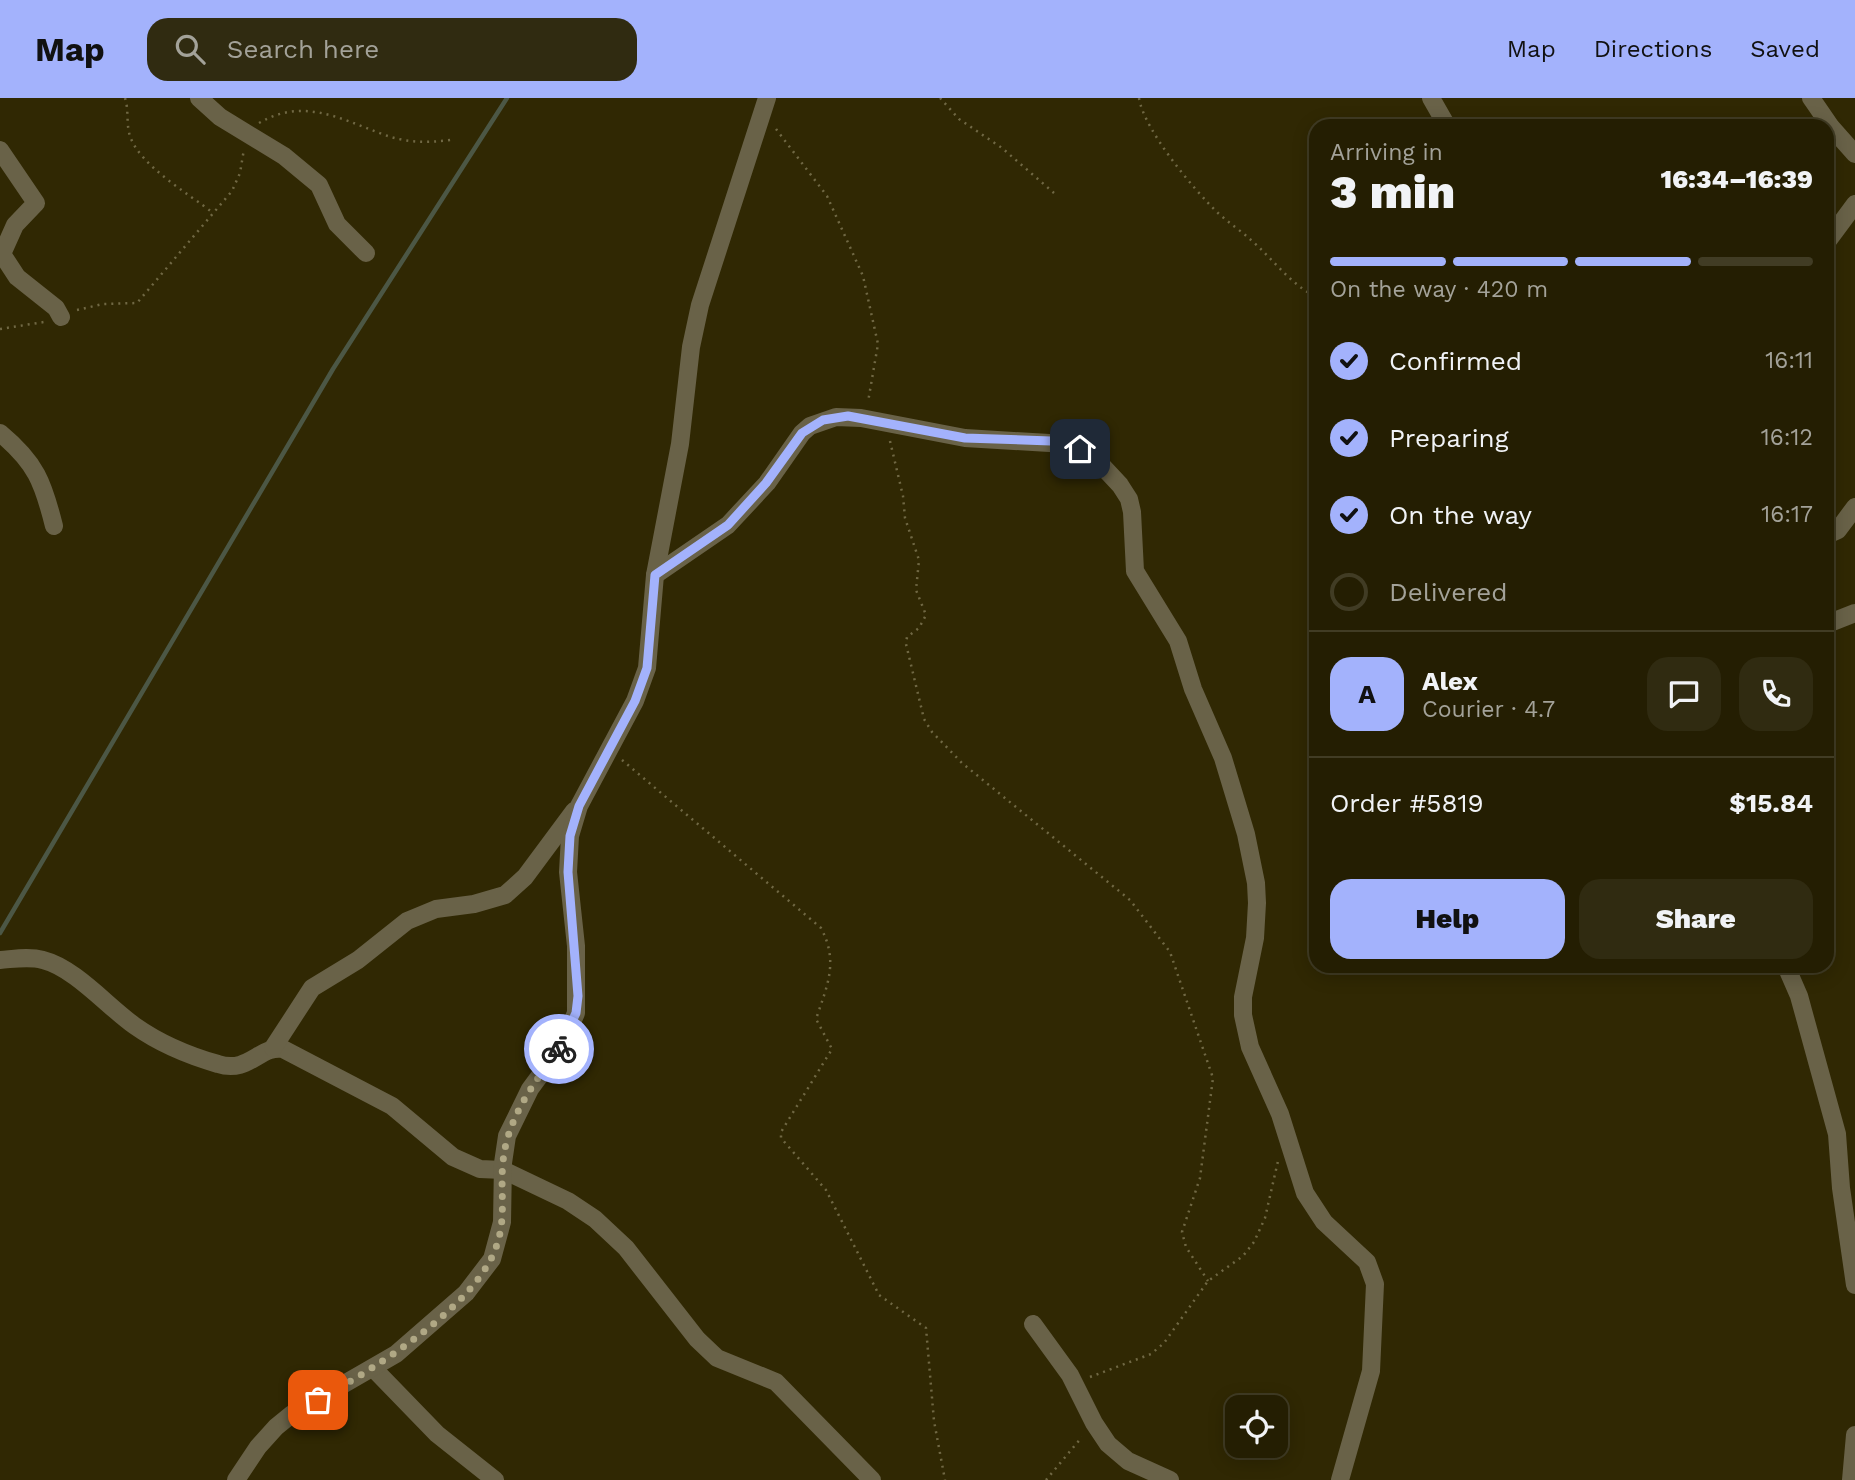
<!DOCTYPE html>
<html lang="en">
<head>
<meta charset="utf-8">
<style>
	body { margin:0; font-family:"Work Sans",sans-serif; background:#302b11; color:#f1f3f6; height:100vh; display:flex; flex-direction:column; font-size:26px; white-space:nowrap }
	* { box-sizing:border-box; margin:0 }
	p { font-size:23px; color:#a3a299 }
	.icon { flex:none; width:38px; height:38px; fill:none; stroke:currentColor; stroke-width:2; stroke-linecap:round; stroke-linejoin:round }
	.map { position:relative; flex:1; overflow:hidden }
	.panel { position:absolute; left:1309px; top:21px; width:525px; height:854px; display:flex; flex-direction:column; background:#241e02; border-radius:21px; box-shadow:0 4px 18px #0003,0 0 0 2px #413c24 }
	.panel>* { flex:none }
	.fabs { position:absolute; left:1225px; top:1297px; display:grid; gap:14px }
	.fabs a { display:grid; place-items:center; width:63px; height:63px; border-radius:14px; background:#241e02; box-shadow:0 4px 18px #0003,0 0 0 2px #413c24; font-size:35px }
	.pin { position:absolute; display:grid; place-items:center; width:60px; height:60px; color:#fff; margin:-30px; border-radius:14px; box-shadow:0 4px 10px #0006 }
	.courier { position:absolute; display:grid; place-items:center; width:70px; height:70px; margin:-35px; border:5px solid #a3b2fc; border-radius:50%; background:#fff; color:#222; box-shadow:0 2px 9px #0007 }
	.head em { font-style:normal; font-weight:800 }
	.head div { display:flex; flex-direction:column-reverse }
	.head { display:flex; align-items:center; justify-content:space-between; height:119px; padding:0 21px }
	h1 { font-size:46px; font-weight:800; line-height:52px }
	.bar { display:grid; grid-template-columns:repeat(4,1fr); gap:10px 7px; align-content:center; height:84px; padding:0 21px }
	.bar i { height:9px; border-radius:5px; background:#413c24 }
	.bar .active { background:#a3b2fc }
	.bar p { grid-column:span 4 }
	.line { display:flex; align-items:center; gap:18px; padding:0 21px; border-top:2px solid #413c24 }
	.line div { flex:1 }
	.round { display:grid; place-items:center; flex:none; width:74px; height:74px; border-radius:21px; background:#302b11 }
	ol { padding:0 21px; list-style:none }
	li { display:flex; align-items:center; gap:21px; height:77px }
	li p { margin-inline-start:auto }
	li .icon { padding:7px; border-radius:50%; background:#a3b2fc; color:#111; stroke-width:4 }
	li:last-child { color:#a3a299 }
	li i { width:38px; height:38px; border:4px solid #413c24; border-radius:50% }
	.primary-button { display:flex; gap:14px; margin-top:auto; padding:14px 21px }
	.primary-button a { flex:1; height:80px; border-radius:21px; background:#a3b2fc; color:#111; font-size:28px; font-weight:800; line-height:80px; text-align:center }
	.primary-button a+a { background:#302b11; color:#f1f3f6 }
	header { display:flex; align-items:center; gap:42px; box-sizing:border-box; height:98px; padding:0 35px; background:#a3b2fc; color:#111 }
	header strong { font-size:33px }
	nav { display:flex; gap:38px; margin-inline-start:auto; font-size:24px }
	.search { width:490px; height:63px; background:#302b11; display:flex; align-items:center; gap:18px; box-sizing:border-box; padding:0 24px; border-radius:21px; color:#a3a299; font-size:26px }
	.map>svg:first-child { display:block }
</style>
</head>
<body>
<header>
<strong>Map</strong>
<div class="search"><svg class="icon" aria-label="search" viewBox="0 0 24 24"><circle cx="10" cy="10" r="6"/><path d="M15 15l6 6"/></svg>Search here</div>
<nav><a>Map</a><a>Directions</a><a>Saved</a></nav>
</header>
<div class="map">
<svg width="1855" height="1382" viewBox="0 0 1855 1382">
	<rect width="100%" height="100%" fill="#302803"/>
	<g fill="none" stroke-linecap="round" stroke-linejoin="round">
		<!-- stream -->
		<polyline stroke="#4c5745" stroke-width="4.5" points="0,835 333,271 507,0"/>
		<!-- path -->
		<g stroke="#706844" stroke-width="2.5" stroke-dasharray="2 5" stroke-linecap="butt">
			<path d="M125 0C129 12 126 26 130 38 140 68 188 95 213 115"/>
			<polyline points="940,0 959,21 1002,50 1054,95"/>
			<path d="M1139 0C1144 32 1194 92 1218 115 1229 125 1241 133 1251 142 1274 162 1289 185 1316 199"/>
			<path d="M259 25C302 0 337 19 382 36 406 45 426 45 451 42"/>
			<polyline points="776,31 827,98 863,178 878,246 868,304"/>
			<polyline points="77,212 103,206 137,205 232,93 240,75 244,51"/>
			<polyline points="0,231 44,224"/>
			<polyline points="890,343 903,398 905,420 919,462 916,492 926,517 919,530 907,539 906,546 924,621 932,634 962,665 1130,802 1170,854 1213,980 1200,1080 1182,1134 1186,1149 1208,1183"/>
			<path d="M622 662 821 830C839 864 827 888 816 921L832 951 781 1034V1040L826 1092 879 1197 926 1230 934 1323 945 1382"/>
			<polyline points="1090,1279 1151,1256 1164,1245 1208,1183 1243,1158 1254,1144 1265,1120 1278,1063"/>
			<polyline points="1046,1382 1082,1339"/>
		</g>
		<!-- street -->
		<g stroke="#696248" stroke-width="18">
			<polyline points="199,0 220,19 284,58 319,87 337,126 366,155"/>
			<polyline points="1431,0 1447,28"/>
			<polyline points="1811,0 1831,29 1855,56"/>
			<polyline points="0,52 36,105 15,127 2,156 17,179 56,210 61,219"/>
			<polyline points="1827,144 1855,106"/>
			<path d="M0 335C36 365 43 384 54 428"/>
			<polyline points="1827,437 1838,432 1855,409"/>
			<polyline points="655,477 728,427 767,385 802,335 810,328 836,319 861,320 965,340 1066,346 1091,356 1120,387 1129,401 1132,414 1135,473 1178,543 1193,591 1223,660 1246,736 1256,785 1257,805 1255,840 1243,899 1243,917 1250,949 1280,1016 1305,1095 1324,1124 1367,1164 1375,1186 1371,1273 1340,1382"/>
			<polyline points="1827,526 1855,515"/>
			<path d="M0 862C14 861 29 858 43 862 75 870 108 909 135 928 159 945 190 958 218 966 249 976 260 947 283 951L392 1008 453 1059 480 1071 503 1072 568 1103 595 1121 626 1150 697 1241 717 1260 776 1284 872 1382"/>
			<polyline points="1786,868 1799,898 1837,1036 1841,1090 1855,1187"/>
			<polyline points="273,950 312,890 358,862 407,823 436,811 474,806 505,797 525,779 574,713"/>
			<polyline points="1033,1226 1070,1277 1094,1325 1108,1346 1128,1363 1170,1382"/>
			<polyline points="373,1270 437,1336 495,1382"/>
			<polyline points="236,1382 258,1349 276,1329 292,1316 396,1256 466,1195 492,1161 502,1124 503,1065 507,1038 530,991 561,949 576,915 576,848 568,774 570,738 579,708 635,603 647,570 655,477 680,346 691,249 700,207 767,0"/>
			<polyline points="1851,1382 1855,1337"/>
		</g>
	</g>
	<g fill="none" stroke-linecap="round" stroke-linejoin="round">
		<!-- done -->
		<path stroke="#b0a885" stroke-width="7" stroke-dasharray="0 12.6" d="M318 1302C373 1271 481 1207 498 1143 506 1117 500 1090 503 1064 507 1020 534 985 559 951"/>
		<!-- route -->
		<polyline stroke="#a3b2fc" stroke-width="9" points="559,951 576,915 578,898 568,774 570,738 579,708 635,603 647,570 655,477 728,427 766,385 802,335 823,322 848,318 965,340 1051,343 1080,351"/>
	</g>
</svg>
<div class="fabs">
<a><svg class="icon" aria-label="locate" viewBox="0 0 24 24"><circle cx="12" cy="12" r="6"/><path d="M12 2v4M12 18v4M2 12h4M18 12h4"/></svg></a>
</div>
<div class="pin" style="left:318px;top:1302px;background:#ea580c"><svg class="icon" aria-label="bag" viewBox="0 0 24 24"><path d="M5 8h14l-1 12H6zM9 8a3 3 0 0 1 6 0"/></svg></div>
<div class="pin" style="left:1080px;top:351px;background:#1f2937"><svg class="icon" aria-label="home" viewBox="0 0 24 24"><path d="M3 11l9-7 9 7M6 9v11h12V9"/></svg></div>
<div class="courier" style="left:559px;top:951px"><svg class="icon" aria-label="bike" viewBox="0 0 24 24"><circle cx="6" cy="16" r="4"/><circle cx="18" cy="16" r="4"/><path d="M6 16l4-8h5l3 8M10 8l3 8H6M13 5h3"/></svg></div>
<section class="panel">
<div class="head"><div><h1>3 min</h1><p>Arriving in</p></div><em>16:34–16:39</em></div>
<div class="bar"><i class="active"></i><i class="active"></i><i class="active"></i><i></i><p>On the way · 420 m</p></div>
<ol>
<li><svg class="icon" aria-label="check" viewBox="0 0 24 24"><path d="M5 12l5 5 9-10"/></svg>Confirmed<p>16:11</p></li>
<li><svg class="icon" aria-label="check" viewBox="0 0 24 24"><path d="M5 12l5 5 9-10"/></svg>Preparing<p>16:12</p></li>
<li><svg class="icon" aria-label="check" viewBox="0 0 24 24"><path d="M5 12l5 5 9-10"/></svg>On the way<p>16:17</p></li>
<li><i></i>Delivered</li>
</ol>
<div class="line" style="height:126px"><b class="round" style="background:#a3b2fc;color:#111">A</b><div><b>Alex</b><p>Courier · 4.7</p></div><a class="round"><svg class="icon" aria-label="chat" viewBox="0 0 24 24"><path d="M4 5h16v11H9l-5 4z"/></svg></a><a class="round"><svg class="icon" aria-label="phone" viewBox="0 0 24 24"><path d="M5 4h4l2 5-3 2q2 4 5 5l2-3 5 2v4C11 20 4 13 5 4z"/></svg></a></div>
<div class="line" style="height:91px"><div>Order #5819</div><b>$15.84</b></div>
<div class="primary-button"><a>Help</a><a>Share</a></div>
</section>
</div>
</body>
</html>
